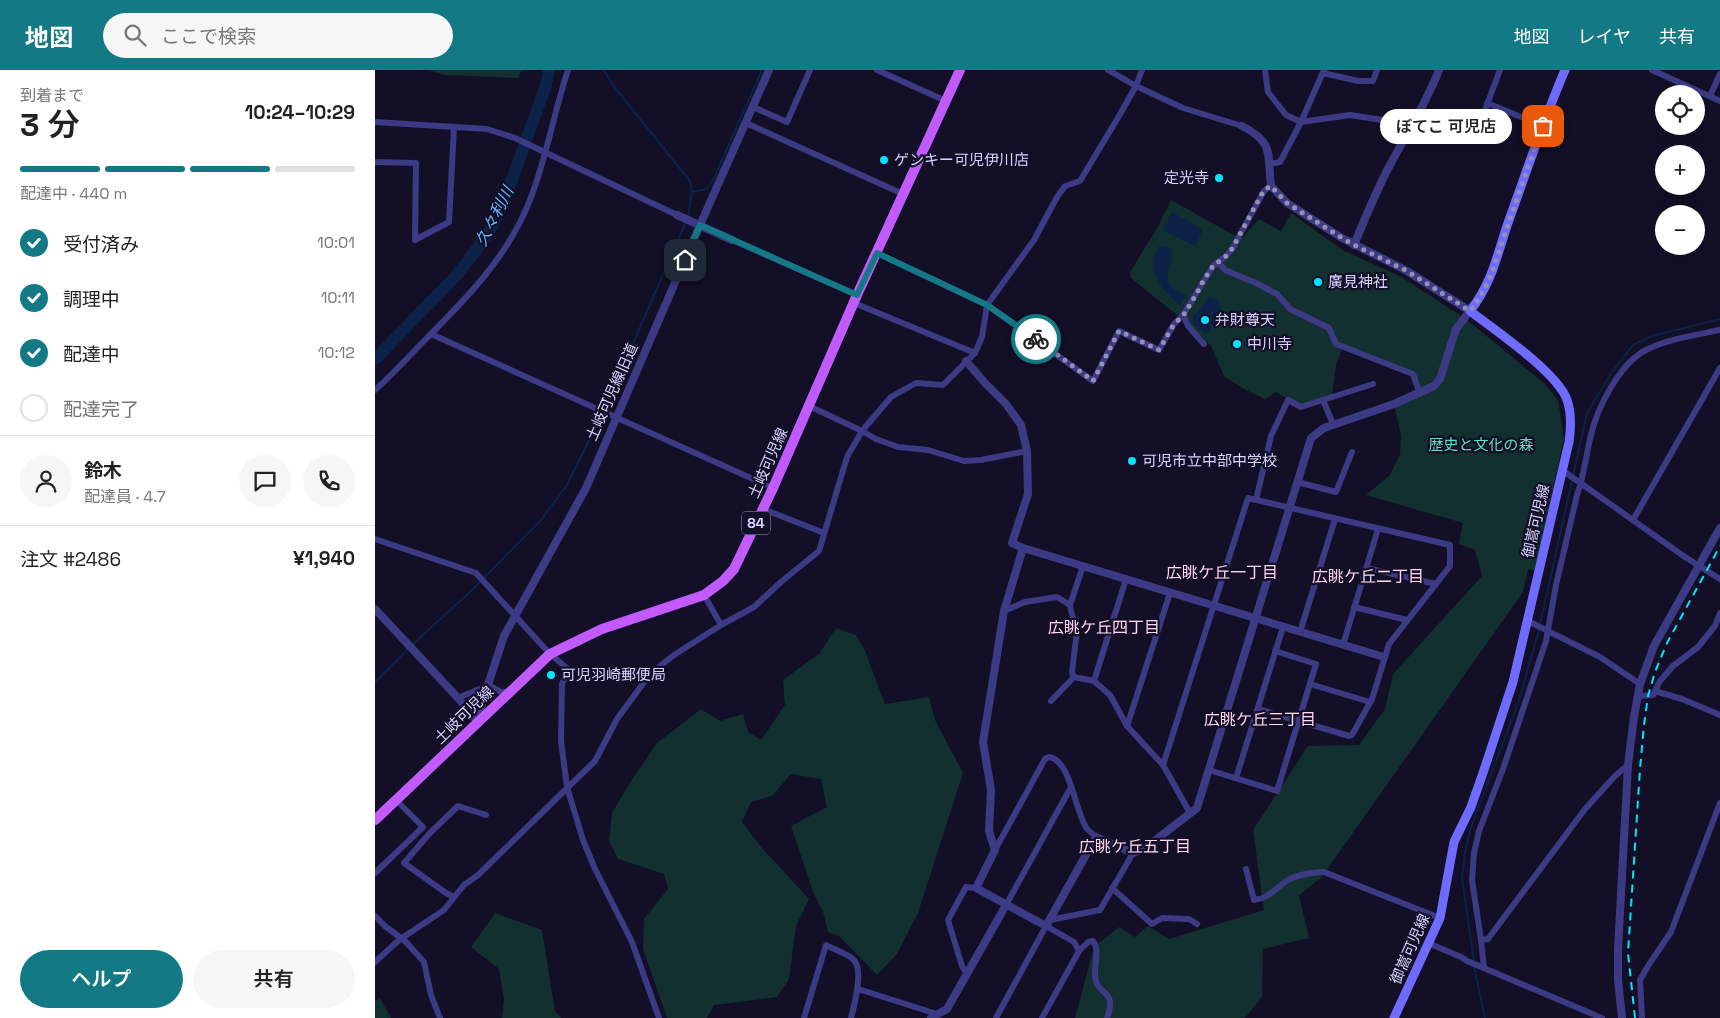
<!DOCTYPE html>
<html lang="ja">
<head>
<meta charset="utf-8">
<style>
	body { margin:0; font-family:"Space Grotesk","Noto Sans JP",sans-serif; background:#f6f6f6; color:#222; height:100vh; display:flex; flex-direction:column; font-size:19px; white-space:nowrap }
	* { box-sizing:border-box; margin:0 }
	p { font-size:16px; color:#767676 }
	.icon { flex:none; width:28px; height:28px; fill:none; stroke:currentColor; stroke-width:2; stroke-linecap:round; stroke-linejoin:round }
	.map { position:relative; flex:1; overflow:hidden }
	.panel { display:flex; flex-direction:column; background:#fff; width:375px }
	.panel>* { flex:none }
	.fabs { position:absolute; left:1280px; top:15px; display:grid; gap:10px }
	.fabs a { display:grid; place-items:center; width:50px; height:50px; border-radius:50%; background:#fff; box-shadow:0 5px 20px #0002; font-size:25px }
	.pin { position:absolute; display:grid; place-items:center; width:42px; height:42px; color:#fff; margin:-21px; border-radius:10px; box-shadow:0 2px 8px #0006 }
	.courier { position:absolute; display:grid; place-items:center; width:50px; height:50px; margin:-25px; border:4px solid #137a85; border-radius:50%; background:#fff; color:#222; box-shadow:0 1px 6px #0007 }
	.bubble { position:absolute; height:35px; border-radius:18px; background:#fff; box-shadow:0 5px 20px #0002; font-size:16px; font-weight:600; line-height:35px; text-align:center }
	.headline em { font-style:normal; font-weight:600 }
	.headline div { display:flex; flex-direction:column-reverse }
	.headline { display:flex; align-items:center; justify-content:space-between; height:85px; padding:0 20px }
	h1 { font-size:32px; font-weight:600; line-height:38px }
	.bar { display:grid; grid-template-columns:repeat(4,1fr); gap:8px 5px; align-content:center; height:60px; padding:0 20px }
	.bar i { height:6px; border-radius:4px; background:#e0e0e0 }
	.bar .active { background:#137a85 }
	.bar p { grid-column:span 4 }
	.line { display:flex; align-items:center; gap:12px; padding:0 20px; border-top:1px solid #e0e0e0 }
	.line div { flex:1 }
	.round { display:grid; place-items:center; flex:none; width:52px; height:52px; border-radius:26px; background:#f6f6f6 }
	ol { padding:0 20px; list-style:none }
	li { display:flex; align-items:center; gap:15px; height:55px }
	li p { margin-inline-start:auto }
	li .icon { padding:5px; border-radius:50%; background:#137a85; color:#fff; stroke-width:4 }
	li:last-child { color:#767676 }
	li i { width:28px; height:28px; border:2px solid #e0e0e0; border-radius:50% }
	.cta { display:flex; gap:10px; margin-top:auto; padding:10px 20px }
	.cta a { flex:1; height:58px; border-radius:30px; background:#137a85; color:#fff; font-size:20px; font-weight:600; line-height:58px; text-align:center }
	.cta a+a { background:#f6f6f6; color:#222 }
	header { display:flex; align-items:center; gap:30px; box-sizing:border-box; height:70px; padding:0 25px; background:#137a85; color:#fff }
	header strong { font-size:24px }
	nav { display:flex; gap:28px; margin-inline-start:auto; font-size:18px }
	.search { width:350px; height:45px; background:#f6f6f6; display:flex; align-items:center; gap:12px; box-sizing:border-box; padding:0 18px; border-radius:28px; color:#767676; font-size:19px }
	main { display:flex; flex:1; min-height:0 }
	.map>svg:first-child { display:block }
</style>
</head>
<body>
<header>
<strong>地図</strong>
<div class="search"><svg class="icon" aria-label="search" viewBox="0 0 24 24"><circle cx="10" cy="10" r="6"/><path d="M15 15l6 6"/></svg>ここで検索</div>
<nav><a>地図</a><a>レイヤ</a><a>共有</a></nav>
</header>
<main>
<section class="panel">
<div class="headline"><div><h1>3 分</h1><p>到着まで</p></div><em>10:24–10:29</em></div>
<div class="bar"><i class="active"></i><i class="active"></i><i class="active"></i><i></i><p>配達中 · 440 m</p></div>
<ol>
<li><svg class="icon" aria-label="check" viewBox="0 0 24 24"><path d="M5 12l5 5 9-10"/></svg>受付済み<p>10:01</p></li>
<li><svg class="icon" aria-label="check" viewBox="0 0 24 24"><path d="M5 12l5 5 9-10"/></svg>調理中<p>10:11</p></li>
<li><svg class="icon" aria-label="check" viewBox="0 0 24 24"><path d="M5 12l5 5 9-10"/></svg>配達中<p>10:12</p></li>
<li><i></i>配達完了</li>
</ol>
<div class="line" style="height:90px"><a class="round"><svg class="icon" aria-label="person" viewBox="0 0 24 24"><circle cx="12" cy="8" r="4"/><path d="M4 21q1-7 8-7t8 7"/></svg></a><div><b>鈴木</b><p>配達員 · 4.7</p></div><a class="round"><svg class="icon" aria-label="chat" viewBox="0 0 24 24"><path d="M4 5h16v11H9l-5 4z"/></svg></a><a class="round"><svg class="icon" aria-label="phone" viewBox="0 0 24 24"><path d="M5 4h4l2 5-3 2q2 4 5 5l2-3 5 2v4C11 20 4 13 5 4z"/></svg></a></div>
<div class="line" style="height:65px"><div>注文 #2486</div><b>¥1,940</b></div>
<div class="cta"><a>ヘルプ</a><a>共有</a></div>
</section>
<div class="map">
<svg width="1345" height="948" viewBox="0 0 1345 948">
	<rect width="100%" height="100%" fill="#130f26"/>
	<!-- green -->
	<g fill="#12302f">
		<polygon points="54,0 146,0 144,8 69,5"/>
		<polygon points="796,130 866,169 884,149 906,161 916,143 969,181 1025,206 1092,250 1169,313 1183,330 1189,368 1160,501 1153,499 1148,522 946,808 924,825 934,868 888,879 887,927 870,948 700,948 719,877 744,857 760,867 773,856 794,869 889,840 878,760 933,676 984,675 1010,639 1018,604 1107,506 1100,480 1084,474 1088,453 991,425 1015,405 1025,384 1026,366 1019,334 1045,324 1038,304 968,276 961,295 957,327 926,337 901,322 890,329 869,319 849,306 836,276 818,258 756,208 755,202 781,160"/>
		<polygon points="461,558 481,565 490,581 510,634 554,627 560,650 588,703 543,843 522,884 502,905 464,866 453,862 448,842 438,822 416,756 452,737 446,709 416,704 397,726 376,732 367,752 386,777 434,829 421,856 414,909 402,927 339,935 332,948 292,948 268,879 269,849 293,819 289,804 243,789 234,771 237,743 256,711 282,673 326,639 345,651 368,644 373,662 386,670 410,635 408,610 445,583"/>
		<polygon points="120,843 167,860 180,941 186,948 127,948 129,929 124,899 96,877"/>
		<polygon points="5,928 16,948 0,948 0,931"/>
	</g>
	<!-- water -->
	<g fill="#0c2248">
		<polygon points="797,142 827,159 827,162 820,176 787,160"/>
		<path d="M784 176H791L796 179C799 192 785 207 799 219 802 221 806 222 810 225V227L805 235C785 218 771 203 784 176Z"/>
		<polygon points="835,227 843,231 847,244 831,264 820,255 817,251 818,246"/>
	</g>
	<g fill="none" stroke-linecap="round" stroke-linejoin="round">
		<!-- stream -->
		<g stroke="#0c2248" stroke-width="2">
			<polyline points="229,0 237,14 315,111 317,122"/>
			<polyline points="313,147 317,122 332,119 339,108 387,0"/>
			<polyline points="229,340 311,152"/>
			<polyline points="37,575 96,521 166,450 192,415 227,344"/>
			<polyline points="0,612 34,578"/>
			<polyline points="1099,892 1087,808 1090,783 1095,760 1143,633 1163,564 1212,343 1237,302 1258,275 1277,266 1345,249"/>
			<polyline points="1099,897 1110,948"/>
		</g>
		<!-- river -->
		<polyline stroke="#0c2248" stroke-width="12" points="0,289 81,206 112,166 128,135 171,15 174,0"/>
		<!-- minor -->
		<g stroke="#3d3a85" stroke-width="6">
			<polyline points="502,0 571,31"/>
			<polyline points="733,0 761,16 808,38 867,56"/>
			<polyline points="890,0 893,22 911,45 926,52 975,45 1039,55 1045,59 1101,64 1125,0"/>
			<polyline points="1277,0 1345,31"/>
			<polyline points="948,3 983,11 998,11 1002,0"/>
			<polyline points="1335,26 1345,4"/>
			<polyline points="1112,33 1168,56"/>
			<polyline points="378,37 412,52 435,0"/>
			<polyline points="0,52 112,59 140,68 302,145"/>
			<polyline points="371,53 528,124"/>
			<polyline points="0,92 41,93 40,170 74,152 79,57"/>
			<polyline points="895,94 905,92 926,52 949,0"/>
			<polyline points="357,170 482,225"/>
			<polyline points="502,183 612,235 718,311 744,261 784,280 799,254 808,245 838,196 851,186 857,179 889,121 896,116"/>
			<polyline points="844,193 850,200 881,213 902,224 915,239 954,258 961,274 1038,304 1045,324"/>
			<polyline points="479,233 600,283"/>
			<polyline points="808,245 813,256 829,274"/>
			<polyline points="56,264 398,418"/>
			<path d="M0 320C17 305 32 288 48 272 90 230 135 185 156 127 172 86 179 42 193 0"/>
			<polyline points="948,330 958,354"/>
			<polyline points="434,336 487,361 501,369 523,377 553,380 589,391 606,390 652,381"/>
			<polyline points="1187,400 1310,487 1345,509"/>
			<polyline points="922,412 961,422 977,382"/>
			<polyline points="881,430 896,366 913,330 926,337 998,314"/>
			<polyline points="388,439 449,463"/>
			<polyline points="1258,450 1345,298"/>
			<polyline points="0,469 101,503 175,584 193,599 192,603 187,614 186,671 192,717 208,770 220,799 257,872 284,948"/>
			<polyline points="708,496 695,535 696,541 702,561 697,602 699,607 719,611 735,625 752,656 788,695"/>
			<polyline points="992,498 1061,514"/>
			<polyline points="329,525 346,555"/>
			<polyline points="979,537 1032,550"/>
			<polyline points="629,541 650,532 682,527 695,535"/>
			<polyline points="1153,551 1225,587 1265,614"/>
			<polyline points="925,562 960,449"/>
			<polyline points="968,575 1003,459"/>
			<polyline points="719,611 751,509"/>
			<polyline points="935,614 995,632"/>
			<polyline points="1280,621 1307,629 1345,645"/>
			<polyline points="1263,626 1278,625 1285,611 1298,596 1323,577 1340,556 1345,543"/>
			<polyline points="83,628 114,615 126,622 134,622"/>
			<polyline points="676,631 699,607"/>
			<polyline points="752,656 795,523"/>
			<polyline points="834,700 902,721 941,594 900,581"/>
			<polyline points="861,708 908,557"/>
			<polyline points="815,743 788,695 873,428 1075,475 1075,496 1014,574 997,629 977,665 974,666 883,639"/>
			<path d="M620 780 670 689 674 687C696 690 700 742 712 759 715 762 718 764 721 767"/>
			<path d="M871 799 879 830C895 828 900 818 913 810 923 804 937 803 949 802L1065 848"/>
			<polyline points="0,803 48,757 21,730"/>
			<polyline points="737,818 777,854 787,848 814,849 822,854"/>
			<polyline points="79,827 71,823 29,793 54,764 83,736 111,745"/>
			<polyline points="631,835 696,717"/>
			<polyline points="0,846 10,856 31,872 49,892 56,925 65,948"/>
			<polyline points="675,850 725,840 758,783"/>
			<path d="M1106 870 1097 810 1099 783 1104 761 1128 699 1171 571 1181 515 1202 425C1209 406 1211 385 1216 365 1222 338 1245 293 1271 280 1293 269 1321 265 1345 260"/>
			<polyline points="1053,873 1086,887 1092,891 1227,948"/>
			<polyline points="0,892 24,870 69,840 89,815 103,805 220,691 242,649 275,604 299,585 346,555 379,537 407,511 444,481 472,387 487,361 516,327 541,313 568,315 600,283 607,267 612,235 659,170 682,127 690,116 705,111 744,46 761,16 767,0"/>
			<polyline points="1109,898 1106,870 1113,869 1210,739 1240,706 1253,695"/>
			<polyline points="592,904 587,896 573,850 591,817 601,818"/>
			<polyline points="483,919 562,944"/>
			<path d="M429 948 451 875C460 880 473 884 479 890 489 901 479 936 476 948"/>
			<polyline points="621,948 671,856 699,872 704,881"/>
			<path d="M667 948 704 881 713 872 718 871C725 880 719 895 720 906 721 926 743 918 732 948"/>
			<polyline points="1267,948 1265,910 1273,896 1296,862 1345,733"/>
		</g>
		<!-- tertiary -->
		<g stroke="#3d3a85" stroke-width="8">
			<polyline points="302,145 357,170"/>
			<path d="M979 175C990 148 1001 121 1015 95 1032 63 1051 34 1064 0"/>
			<polyline points="591,291 610,313 631,334 646,355 652,381 653,424 637,473 648,478 1009,587"/>
			<path d="M648 478 629 541 608 672 616 720 614 761 620 780 601 818 671 856 721 767 758 783 769 779 822 738 936 368 949 358 1019 334 1059 316 1065 309 1081 259 1095 241 1032 201 967 168 912 133 896 116C892 84 900 73 867 56"/>
			<polyline points="0,539 83,628 104,653"/>
			<polyline points="104,652 107,633 129,566 211,418 325,155 394,0"/>
			<polyline points="556,948 572,939 631,835"/>
			<polyline points="1247,948 1243,910 1243,879 1253,695 1259,647 1265,614 1279,576 1345,458"/>
		</g>
		<!-- secondary -->
		<path stroke="#6f6bff" stroke-width="9" d="M1019 948 1065 848 1079 772 1096 737 1108 703 1138 612 1194 372C1196 358 1197 344 1192 330 1183 303 1120 260 1095 241 1118 212 1122 184 1134 150 1152 100 1169 49 1190 0"/>
		<!-- primary -->
		<polyline stroke="#c25bff" stroke-width="10" points="0,750 175,584 227,559 329,525 348,511 359,499 398,418 482,225 585,0"/>
		<!-- rail -->
		<polyline stroke="#00e5ff" stroke-width="2" stroke-dasharray="8 6" stroke-linecap="butt" points="1260,948 1253,883 1265,699 1269,655 1273,626 1280,602 1292,573 1345,476"/>
	</g>
	<g fill="none" stroke-linecap="round" stroke-linejoin="round">
		<!-- done -->
		<path stroke="#948fb3" stroke-width="5" stroke-dasharray="0 9" d="M661 269 718 311 744 261 784 280 799 254 808 246 822 223 828 211 838 196 851 186 857 179 889 120 896 116 912 133 967 168 979 175 1032 201 1095 241C1116 214 1120 192 1131 161 1143 126 1155 91 1168 56"/>
		<!-- route -->
		<polyline stroke="#137a85" stroke-width="6" points="310,190 325,155 482,225 502,183 612,235 661,269"/>
	</g>
	<!-- markers -->
	<g fill="#00e5ff" stroke="#130f26" stroke-width="2">
		<circle cx="509" cy="90" r="5"/>
		<circle cx="844" cy="108" r="5"/>
		<circle cx="943" cy="212" r="5"/>
		<circle cx="830" cy="250" r="5"/>
		<circle cx="862" cy="274" r="5"/>
		<circle cx="757" cy="391" r="5"/>
		<circle cx="176" cy="605" r="5"/>
	</g>
	<g text-anchor="middle" stroke-width="4.5" stroke-linejoin="round" paint-order="stroke">
		<!-- shield labels -->
		<rect fill="#130f26" stroke="#9e99be" stroke-width="1" x="367" y="441.5" width="28" height="23" rx="4"/>
		<g font-size="14" font-weight="bold" fill="#d9d4ff">
			<text x="381" y="458">84</text>
		</g>
		<!-- poi labels -->
		<g font-size="15" fill="#d9d4ff" stroke="#130f26" text-anchor="start">
			<text x="519" y="95">ゲンキー可児伊川店</text>
			<text x="834" y="113" text-anchor="end">定光寺</text>
			<text x="953" y="217">廣見神社</text>
			<text x="840" y="255">弁財尊天</text>
			<text x="872" y="279">中川寺</text>
			<text x="767" y="396">可児市立中部中学校</text>
			<text x="186" y="610">可児羽崎郵便局</text>
		</g>
		<!-- street labels -->
		<g font-size="15" fill="#d9d4ff" stroke="#130f26">
			<text transform="translate(237 322) rotate(-66)" y="5">土岐可児線旧道</text>
			<text transform="translate(393 393) rotate(-66)" y="5">土岐可児線</text>
			<text transform="translate(1161 451) rotate(-77)" y="5">御嵩可児線</text>
			<text transform="translate(89 645) rotate(-44)" y="5">土岐可児線</text>
			<text transform="translate(1035 879) rotate(-66)" y="5">御嵩可児線</text>
		</g>
		<!-- park labels -->
		<g font-size="15" fill="#5fe0c0" stroke="#130f26">
			<text x="1106" y="380">歴史と文化の森</text>
		</g>
		<!-- water labels -->
		<g font-size="16" font-style="italic" fill="#62b6ff" stroke="#130f26">
			<text transform="translate(119 146) rotate(-63)" y="6">久々利川</text>
		</g>
		<!-- neighbourhood labels -->
		<g font-size="16" fill="#ffd6f0" stroke="#130f26">
			<text x="847" y="508">広眺ケ丘一丁目</text>
			<text x="993" y="512">広眺ケ丘二丁目</text>
			<text x="729" y="563">広眺ケ丘四丁目</text>
			<text x="885" y="655">広眺ケ丘三丁目</text>
			<text x="760" y="782">広眺ケ丘五丁目</text>
		</g>
	</g>
</svg>
<div class="fabs">
<a><svg class="icon" aria-label="locate" viewBox="0 0 24 24"><circle cx="12" cy="12" r="6"/><path d="M12 2v4M12 18v4M2 12h4M18 12h4"/></svg></a>
<a>+</a>
<a>−</a>
</div>
<div class="pin" style="left:1168px;top:56px;background:#ea580c"><svg class="icon" aria-label="bag" viewBox="0 0 24 24"><path d="M5 8h14l-1 12H6zM9 8a3 3 0 0 1 6 0"/></svg></div>
<div class="pin" style="left:310px;top:190px;background:#1f2937"><svg class="icon" aria-label="home" viewBox="0 0 24 24"><path d="M3 11l9-7 9 7M6 9v11h12V9"/></svg></div>
<div class="courier" style="left:661px;top:269px"><svg class="icon" aria-label="bike" viewBox="0 0 24 24"><circle cx="6" cy="16" r="4"/><circle cx="18" cy="16" r="4"/><path d="M6 16l4-8h5l3 8M10 8l3 8H6M13 5h3"/></svg></div>
<div class="bubble" style="left:1005px;top:39px;width:132px">ぼてこ 可児店</div>
</div>
</main>
</body>
</html>
